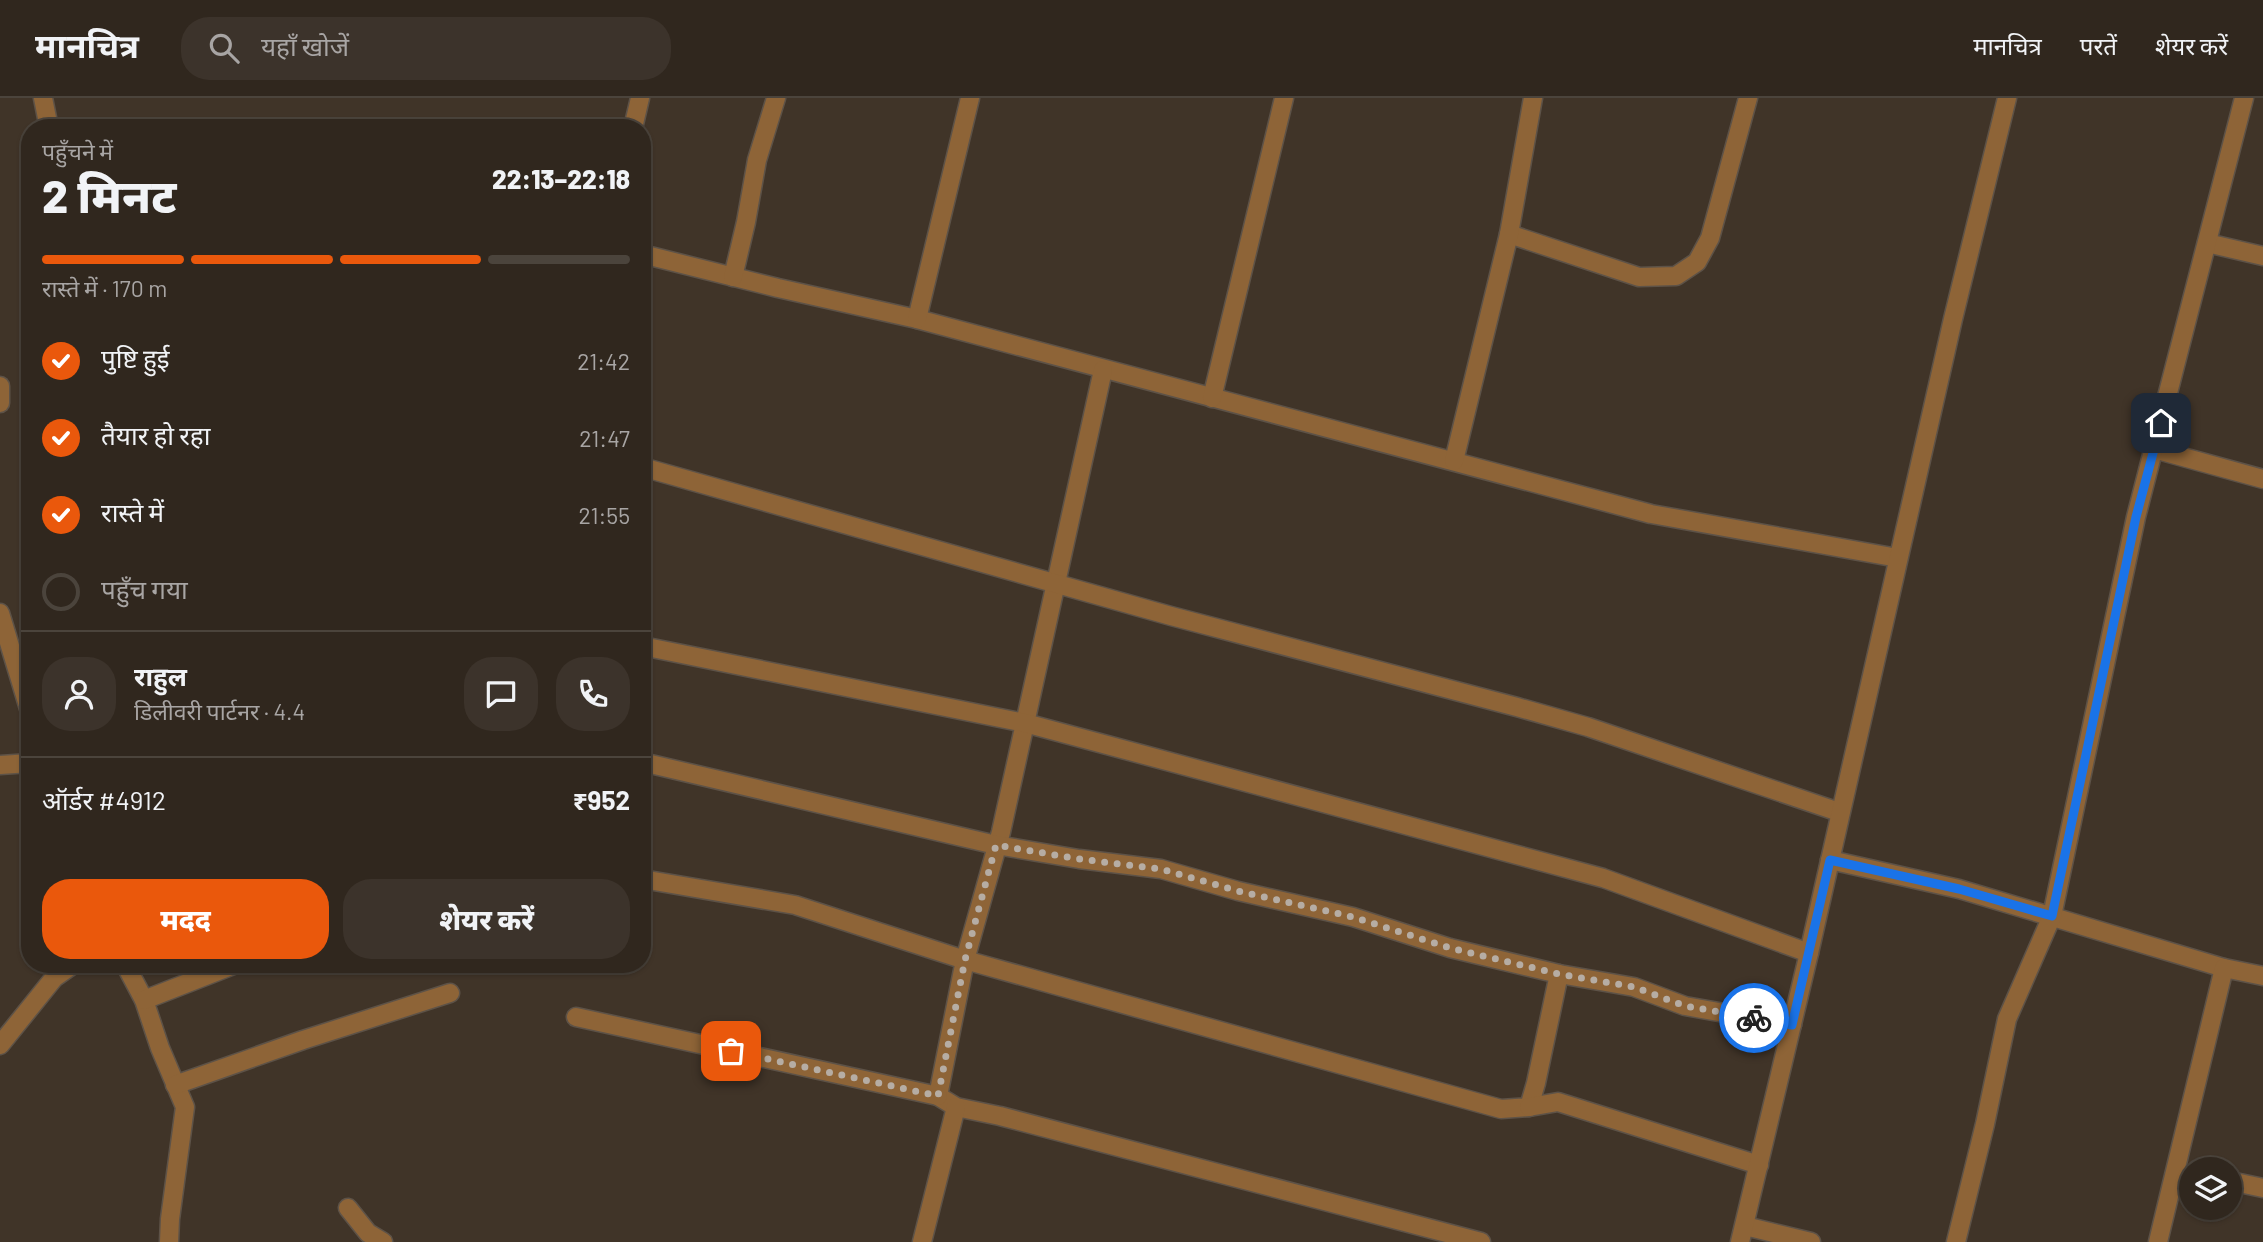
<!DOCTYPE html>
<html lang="hi">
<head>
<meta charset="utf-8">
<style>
	body { margin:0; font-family:Barlow,"Noto Sans Devanagari",sans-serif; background:#3c332b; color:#f1f3f6; height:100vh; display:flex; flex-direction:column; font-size:26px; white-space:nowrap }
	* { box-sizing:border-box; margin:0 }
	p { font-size:23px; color:#a8a5a4 }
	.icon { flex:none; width:38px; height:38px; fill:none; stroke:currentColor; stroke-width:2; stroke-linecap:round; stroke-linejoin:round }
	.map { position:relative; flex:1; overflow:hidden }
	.panel { position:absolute; left:21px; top:21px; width:630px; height:854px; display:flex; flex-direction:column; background:#30271e; border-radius:28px; box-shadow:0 2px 5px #0004,0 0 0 2px #4b443c }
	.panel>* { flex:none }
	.fabs { position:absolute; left:2179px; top:1059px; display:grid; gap:14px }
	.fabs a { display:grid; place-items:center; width:63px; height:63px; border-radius:50%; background:#30271e; box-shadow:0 2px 5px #0004,0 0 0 2px #4b443c; font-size:35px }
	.pin { position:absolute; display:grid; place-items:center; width:60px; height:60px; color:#fff; margin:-30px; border-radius:14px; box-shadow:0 4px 10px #0006 }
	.courier { position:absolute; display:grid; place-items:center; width:70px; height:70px; margin:-35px; border:5px solid #1a73e8; border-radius:50%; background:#fff; color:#222; box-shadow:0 2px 9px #0007 }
	.headline em { font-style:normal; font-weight:800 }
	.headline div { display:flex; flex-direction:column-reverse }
	.headline { display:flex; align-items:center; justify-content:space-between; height:119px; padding:0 21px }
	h1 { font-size:46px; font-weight:800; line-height:52px }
	.bar { display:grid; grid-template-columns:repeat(4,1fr); gap:10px 7px; align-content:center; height:84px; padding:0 21px }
	.bar i { height:9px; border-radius:5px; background:#4b443c }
	.bar .on { background:#ea580c }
	.bar p { grid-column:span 4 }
	.line { display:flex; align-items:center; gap:18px; padding:0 21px; border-top:2px solid #4b443c }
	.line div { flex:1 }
	.round { display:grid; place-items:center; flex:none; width:74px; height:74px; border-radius:28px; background:#3c332b }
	ol { padding:0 21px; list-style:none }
	li { display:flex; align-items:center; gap:21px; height:77px }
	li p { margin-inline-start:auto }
	li .icon { padding:7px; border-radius:50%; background:#ea580c; color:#fff; stroke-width:4 }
	li:last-child { color:#a8a5a4 }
	li i { width:38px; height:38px; border:4px solid #4b443c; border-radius:50% }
	.action { display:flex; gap:14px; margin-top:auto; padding:14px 21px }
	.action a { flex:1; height:80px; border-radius:28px; background:#ea580c; color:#fff; font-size:28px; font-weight:800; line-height:80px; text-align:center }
	.action a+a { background:#3c332b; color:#f1f3f6 }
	header { display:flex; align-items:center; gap:42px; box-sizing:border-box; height:98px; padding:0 35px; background:#30271e; border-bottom:2px solid #4b443c }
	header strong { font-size:33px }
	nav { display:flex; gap:38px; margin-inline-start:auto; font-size:24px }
	.search { width:490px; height:63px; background:#3c332b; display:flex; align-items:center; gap:18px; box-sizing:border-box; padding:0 24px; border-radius:28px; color:#a8a5a4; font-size:26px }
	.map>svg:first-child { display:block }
</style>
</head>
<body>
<header>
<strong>मानचित्र</strong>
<div class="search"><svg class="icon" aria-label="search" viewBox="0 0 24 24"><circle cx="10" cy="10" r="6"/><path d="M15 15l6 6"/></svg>यहाँ खोजें</div>
<nav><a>मानचित्र</a><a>परतें</a><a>शेयर करें</a></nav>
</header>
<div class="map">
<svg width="2263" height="1144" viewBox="0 0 2263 1144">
	<rect width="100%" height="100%" fill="#403428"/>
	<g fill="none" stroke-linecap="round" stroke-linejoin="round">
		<defs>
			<g id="minor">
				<polyline points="43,0 49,30"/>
				<polyline points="633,30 640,0"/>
				<polyline points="1509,136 1639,179 1676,178 1697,164 1710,140 1748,0"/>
				<polyline points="2207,145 2263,158"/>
				<polyline points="642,156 778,190 917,221 1651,416 1898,460"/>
				<polyline points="733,179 746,124 757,62 776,0"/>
				<polyline points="917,221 970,0"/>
				<polyline points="1103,272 1001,734 965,862 938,998 956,1009 1000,1018 1481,1144"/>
				<polyline points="0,288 0,305"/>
				<polyline points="1212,300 1284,0"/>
				<polyline points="2154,351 2263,381"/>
				<polyline points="1454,363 1509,136 1533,0"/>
				<polyline points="642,369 1171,518 1517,609 1588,629 1839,714"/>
				<polyline points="0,515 30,614"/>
				<polyline points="642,548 1025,625 1603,780 1809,855"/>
				<polyline points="642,664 996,747 1079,761 1161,771 1238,793 1353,819 1450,850 1559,876 1634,889 1685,908 1792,927"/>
				<polyline points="0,667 30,665"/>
				<polyline points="1830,762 1959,791 2224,870"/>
				<polyline points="642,781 795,807 965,862 1501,1011 1529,1009 1536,985 1559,876"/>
				<polyline points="125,866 144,902 160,950 185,1009 170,1121 169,1144"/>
				<polyline points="144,902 236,866"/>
				<polyline points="576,919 938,998"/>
				<polyline points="0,947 54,880 74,866"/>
				<polyline points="175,987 303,942 450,895"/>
				<polyline points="1529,1009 1558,1004 1759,1067"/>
				<polyline points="2230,1083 2263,1090"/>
				<polyline points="348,1110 368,1135 383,1144"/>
				<polyline points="1745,1128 1811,1144"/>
				<polyline points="922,1144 956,1009"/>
				<polyline points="1740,1144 1809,855 1953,221 2007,0"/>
				<polyline points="1956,1144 1985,1026 2007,921 2052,818 2136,419 2244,0"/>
				<polyline points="2158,1144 2224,870 2263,878"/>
			</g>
		</defs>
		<!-- minor casing -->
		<use href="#minor" stroke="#5d5247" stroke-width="21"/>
		<!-- minor -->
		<use href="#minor" stroke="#8e6437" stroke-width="18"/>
	</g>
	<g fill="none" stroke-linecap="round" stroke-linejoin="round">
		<!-- done -->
		<polyline stroke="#b6ada4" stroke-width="7" stroke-dasharray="0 12.6" points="731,953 938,998 965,862 996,747 1079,761 1161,771 1238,793 1353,819 1450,850 1559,876 1634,889 1685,908 1754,920"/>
		<!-- route -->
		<polyline stroke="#1a73e8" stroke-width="9" points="1754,920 1792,927 1830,762 1959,791 2052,818 2136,419 2161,325"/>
	</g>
</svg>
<div class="fabs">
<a><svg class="icon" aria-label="layers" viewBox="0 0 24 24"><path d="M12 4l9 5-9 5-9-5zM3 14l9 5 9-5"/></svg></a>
</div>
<div class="pin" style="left:731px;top:953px;background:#ea580c"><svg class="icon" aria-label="bag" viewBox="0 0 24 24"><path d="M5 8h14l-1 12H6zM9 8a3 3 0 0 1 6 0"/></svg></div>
<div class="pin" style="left:2161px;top:325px;background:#1f2937"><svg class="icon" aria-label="home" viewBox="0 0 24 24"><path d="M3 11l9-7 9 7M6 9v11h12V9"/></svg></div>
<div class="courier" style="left:1754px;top:920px"><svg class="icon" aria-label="bike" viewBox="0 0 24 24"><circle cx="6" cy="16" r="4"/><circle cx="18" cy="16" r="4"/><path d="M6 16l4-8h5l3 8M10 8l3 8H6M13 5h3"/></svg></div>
<section class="panel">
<div class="headline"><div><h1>2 मिनट</h1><p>पहुँचने में</p></div><em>22:13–22:18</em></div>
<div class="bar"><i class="on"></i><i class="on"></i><i class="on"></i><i></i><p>रास्ते में · 170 m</p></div>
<ol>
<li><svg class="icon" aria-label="check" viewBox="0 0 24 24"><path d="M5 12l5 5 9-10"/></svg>पुष्टि हुई<p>21:42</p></li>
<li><svg class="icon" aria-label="check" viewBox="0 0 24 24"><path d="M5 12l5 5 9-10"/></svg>तैयार हो रहा<p>21:47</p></li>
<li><svg class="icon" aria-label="check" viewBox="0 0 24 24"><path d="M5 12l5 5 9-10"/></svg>रास्ते में<p>21:55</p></li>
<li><i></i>पहुँच गया</li>
</ol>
<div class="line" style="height:126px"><a class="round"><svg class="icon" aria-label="person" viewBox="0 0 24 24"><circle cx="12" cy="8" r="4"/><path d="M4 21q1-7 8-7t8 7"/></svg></a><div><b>राहुल</b><p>डिलीवरी पार्टनर · 4.4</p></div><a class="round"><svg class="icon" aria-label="chat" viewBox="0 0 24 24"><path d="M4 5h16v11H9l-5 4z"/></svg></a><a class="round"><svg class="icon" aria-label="phone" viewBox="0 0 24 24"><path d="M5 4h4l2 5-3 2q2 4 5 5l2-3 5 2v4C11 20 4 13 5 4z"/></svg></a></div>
<div class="line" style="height:91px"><div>ऑर्डर #4912</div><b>₹952</b></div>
<div class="action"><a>मदद</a><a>शेयर करें</a></div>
</section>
</div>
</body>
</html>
